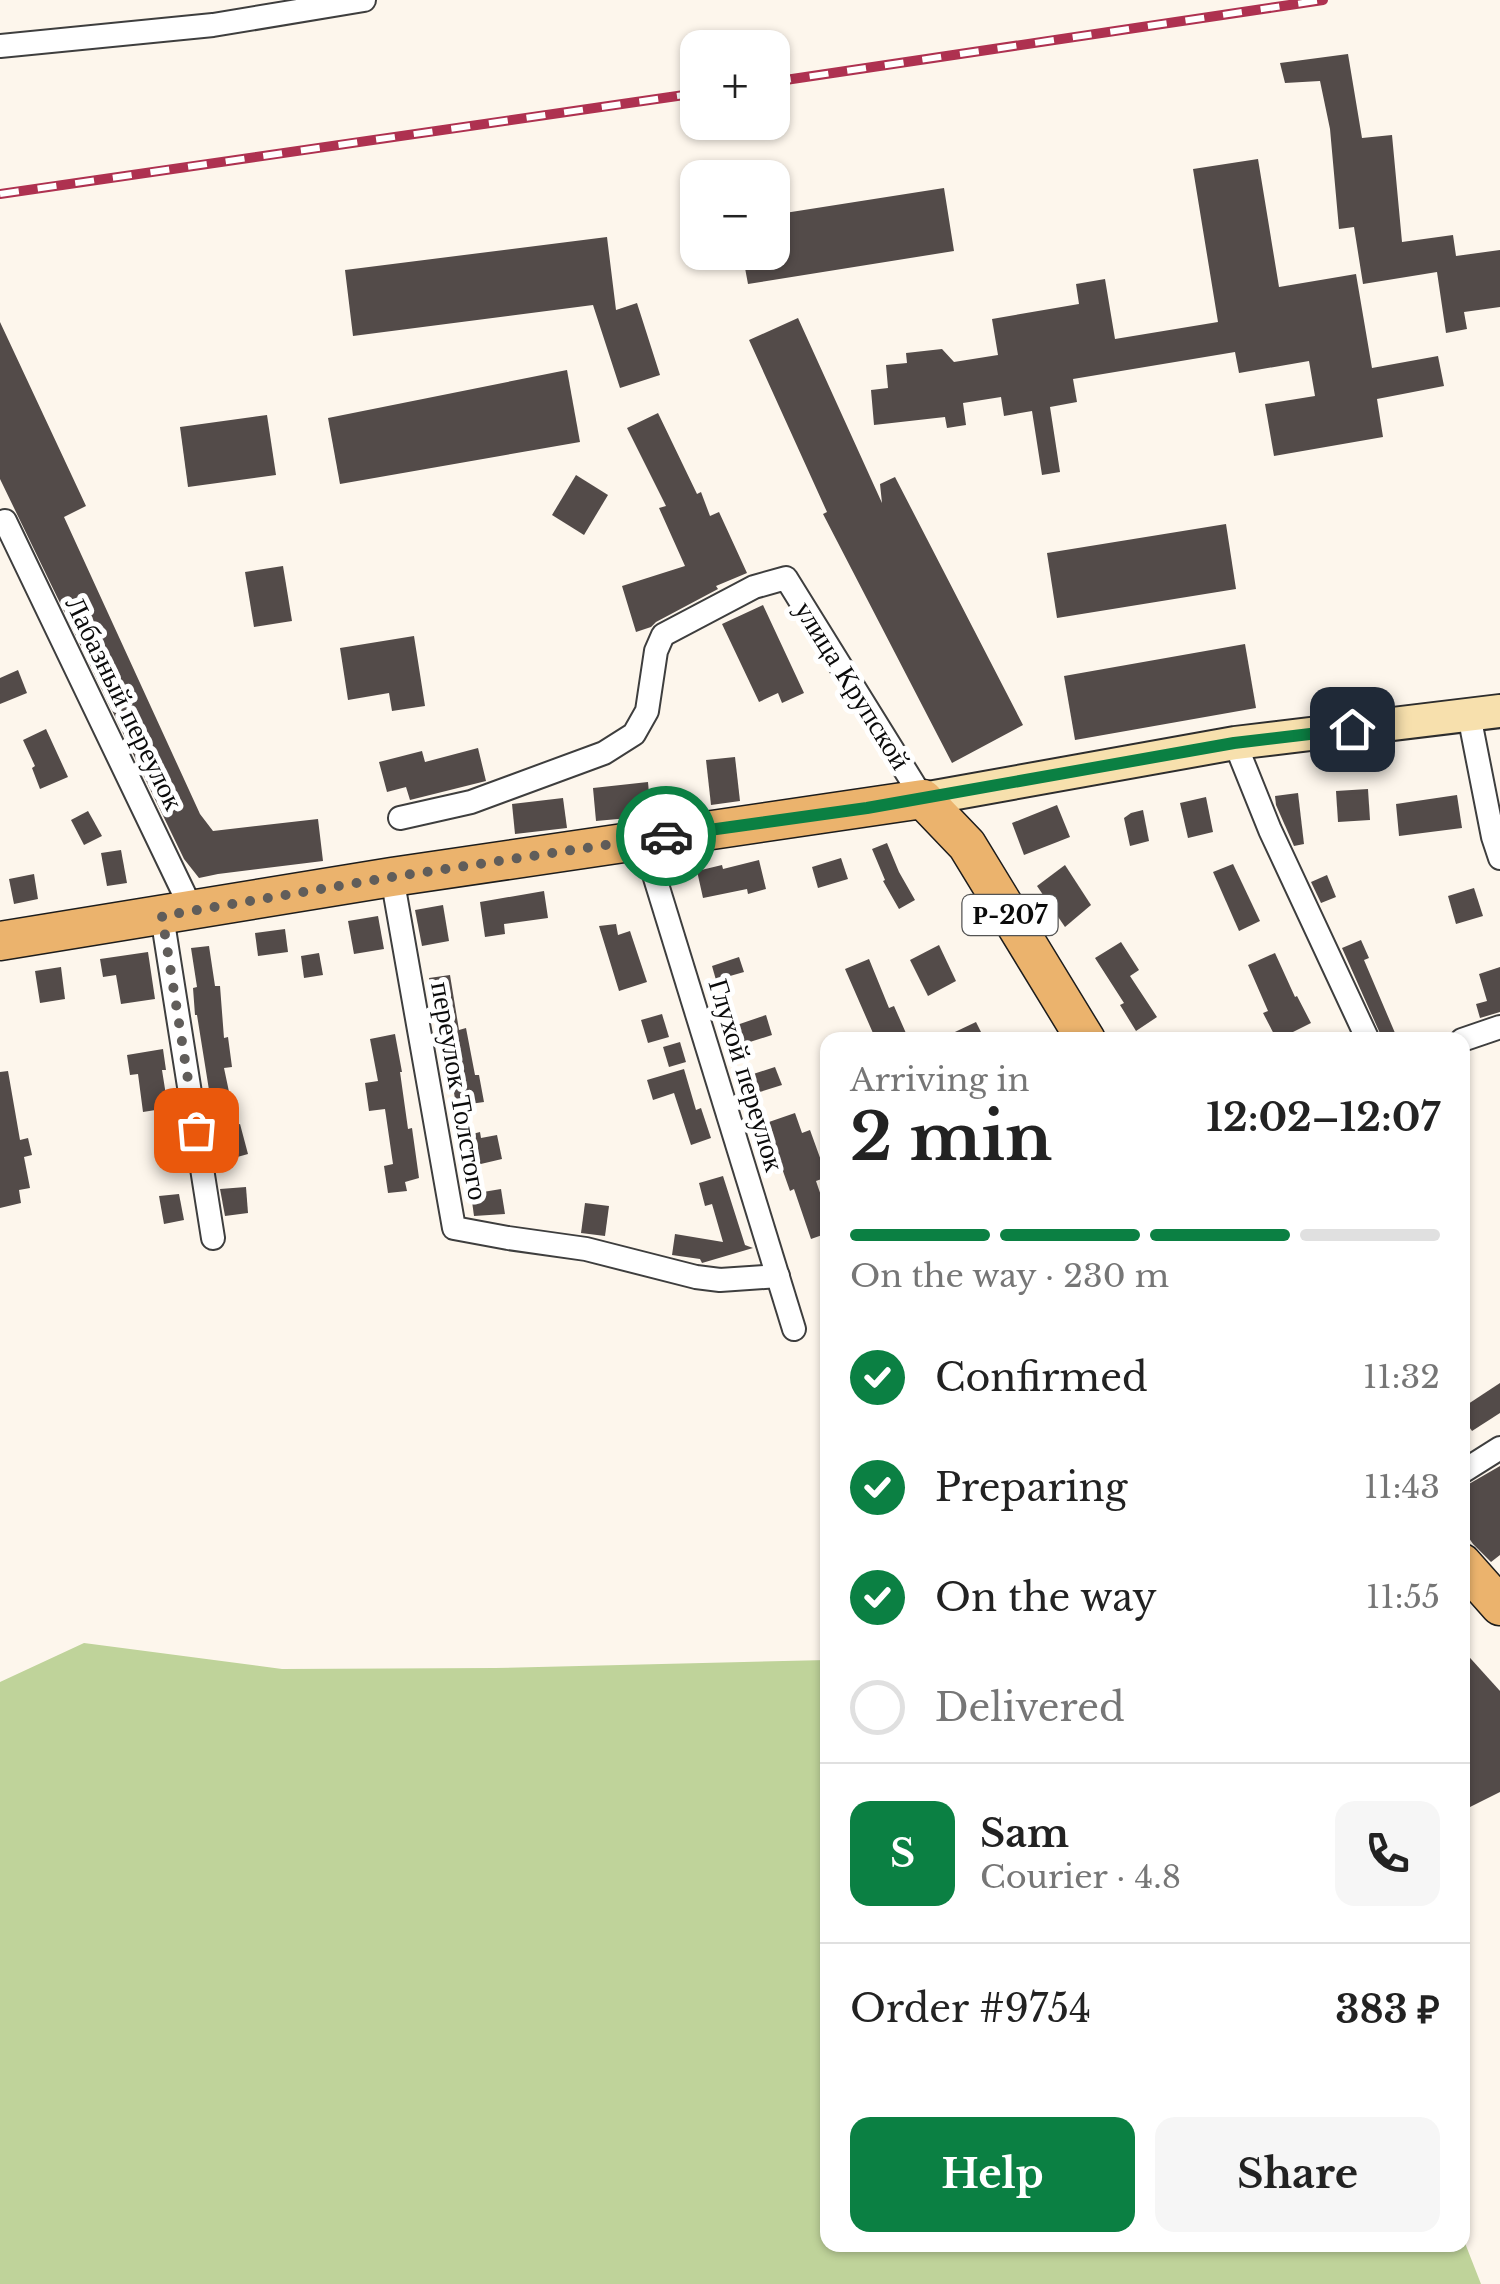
<!DOCTYPE html>
<html lang="en">
<head>
<meta charset="utf-8">
<style>
	body { margin:0; font-family:"Libre Baskerville",serif; background:#f6f6f6; color:#222; height:100vh; display:flex; flex-direction:column; font-size:38px; white-space:nowrap }
	* { box-sizing:border-box; margin:0 }
	p { font-size:32px; color:#767676 }
	.icon { flex:none; width:55px; height:55px; fill:none; stroke:currentColor; stroke-width:2; stroke-linecap:round; stroke-linejoin:round }
	.map { position:relative; flex:1; overflow:hidden }
	.drawer { position:absolute; left:820px; top:1032px; width:650px; height:1220px; display:flex; flex-direction:column; background:#fff; border-radius:20px; box-shadow:0 2px 8px #0004 }
	.drawer>* { flex:none }
	.fabs { position:absolute; left:680px; top:30px; display:grid; gap:20px }
	.fabs a { display:grid; place-items:center; width:110px; height:110px; border-radius:20px; background:#fff; box-shadow:0 2px 8px #0004; font-size:50px }
	.pin { position:absolute; display:grid; place-items:center; width:85px; height:85px; color:#fff; margin:-42px; border-radius:20px; box-shadow:0 5px 15px #0006 }
	.courier { position:absolute; display:grid; place-items:center; width:100px; height:100px; margin:-50px; border:8px solid #0b8043; border-radius:50%; background:#fff; color:#222; box-shadow:0 2px 12px #0007 }
	.overview em { font-style:normal; font-weight:800 }
	.overview div { display:flex; flex-direction:column-reverse }
	.overview { display:flex; align-items:center; justify-content:space-between; height:170px; padding:0 30px }
	h1 { font-size:65px; font-weight:800; line-height:75px }
	.bar { display:grid; grid-template-columns:repeat(4,1fr); gap:15px 10px; align-content:center; height:120px; padding:0 30px }
	.bar i { height:12px; border-radius:8px; background:#e0e0e0 }
	.bar .active { background:#0b8043 }
	.bar p { grid-column:span 4 }
	.line { display:flex; align-items:center; gap:25px; padding:0 30px; border-top:2px solid #e0e0e0 }
	.line div { flex:1 }
	.round { display:grid; place-items:center; flex:none; width:105px; height:105px; border-radius:20px; background:#f6f6f6 }
	ol { padding:0 30px; list-style:none }
	li { display:flex; align-items:center; gap:30px; height:110px }
	li p { margin-inline-start:auto }
	li .icon { padding:10px; border-radius:50%; background:#0b8043; color:#fff; stroke-width:4 }
	li:last-child { color:#767676 }
	li i { width:55px; height:55px; border:5px solid #e0e0e0; border-radius:50% }
	.button { display:flex; gap:20px; margin-top:auto; padding:20px 30px }
	.button a { flex:1; height:115px; border-radius:20px; background:#0b8043; color:#fff; font-size:40px; font-weight:800; line-height:115px; text-align:center }
	.button a+a { background:#f6f6f6; color:#222 }
	.map>svg:first-child { display:block }
</style>
</head>
<body>
<div class="map">
<svg width="1500" height="2284" viewBox="0 0 1500 2284">
	<rect width="100%" height="100%" fill="#fdf6ec"/>
	<!-- forest -->
	<polygon fill="#bfd39a" points="84,1643 282,1669 495,1668 827,1660 828,2245 1462,2245 1463,2238 1481,2284 0,2284 0,1682"/>
	<!-- building -->
	<g fill="#534b49">
		<polygon points="1348,54 1362,138 1392,135 1402,242 1453,235 1456,256 1500,250 1500,307 1464,312 1467,329 1446,333 1437,272 1363,284 1354,227 1339,229 1330,129 1320,81 1285,83 1280,63"/>
		<polygon points="1258,159 1279,287 1356,274 1372,368 1438,356 1444,386 1377,399 1383,437 1274,456 1265,404 1315,396 1309,361 1239,373 1235,352 1073,379 1077,402 1050,407 1060,472 1042,475 1032,411 1004,416 1001,397 963,403 966,425 947,428 945,417 874,425 871,390 888,388 886,365 907,363 906,353 942,349 954,362 998,355 992,319 1079,304 1076,284 1105,279 1115,339 1218,322 1193,169"/>
		<polygon points="944,188 954,251 748,284 742,252 772,252 772,215"/>
		<polygon points="607,237 616,310 637,303 660,375 620,388 593,305 353,336 345,270"/>
		<polygon points="798,318 882,503 880,484 895,477 1023,725 952,763 823,514 827,512 749,340"/>
		<polygon points="0,322 86,506 64,517 200,814 213,831 318,819 323,861 218,874 199,878 184,859 0,479"/>
		<polygon points="567,370 580,442 340,484 328,418"/>
		<polygon points="658,413 697,494 701,492 710,516 719,512 747,573 716,586 718,589 656,622 651,627 636,632 622,586 685,566 659,508 666,506 627,428"/>
		<polygon points="267,415 276,475 188,487 180,427"/>
		<polygon points="576,475 608,495 584,535 552,515"/>
		<polygon points="1226,524 1236,589 1057,618 1047,553"/>
		<polygon points="283,566 292,621 254,627 245,572"/>
		<polygon points="763,605 804,693 782,703 778,693 759,702 722,624"/>
		<polygon points="414,636 425,706 392,711 389,693 348,700 340,648"/>
		<polygon points="1245,644 1256,708 1075,740 1064,676"/>
		<polygon points="18,670 27,693 0,704 0,678"/>
		<polygon points="46,729 68,777 40,789 32,768 35,766 23,740"/>
		<polygon points="478,748 486,781 410,800 406,787 387,792 379,762 422,751 425,762"/>
		<polygon points="735,757 740,801 711,805 706,760"/>
		<polygon points="648,782 651,816 596,821 593,788"/>
		<polygon points="1368,789 1370,820 1338,822 1336,791"/>
		<polygon points="1298,793 1304,844 1294,846 1276,805 1275,796"/>
		<polygon points="1457,795 1462,828 1399,836 1396,804"/>
		<polygon points="1206,797 1213,832 1188,838 1180,803"/>
		<polygon points="563,798 567,828 515,834 512,804"/>
		<polygon points="1057,805 1070,837 1024,855 1012,823"/>
		<polygon points="1143,810 1149,841 1130,846 1124,818 1131,813"/>
		<polygon points="88,811 102,836 84,845 71,820"/>
		<polygon points="887,843 899,872 915,900 899,909 883,881 885,880 872,849"/>
		<polygon points="121,850 127,883 107,886 101,853"/>
		<polygon points="841,858 848,879 818,888 812,867"/>
		<polygon points="759,860 766,889 748,894 747,889 703,898 697,871 722,865 723,869"/>
		<polygon points="1233,864 1260,921 1239,931 1213,872"/>
		<polygon points="1065,865 1091,905 1065,927 1037,886"/>
		<polygon points="34,874 38,899 14,904 9,879"/>
		<polygon points="1327,875 1336,897 1321,903 1311,882"/>
		<polygon points="1474,888 1483,916 1456,924 1448,896"/>
		<polygon points="544,891 548,918 504,924 505,934 485,937 480,902"/>
		<polygon points="443,905 449,941 422,946 415,910"/>
		<polygon points="378,916 384,949 354,954 348,921"/>
		<polygon points="616,924 618,935 630,931 647,982 619,991 599,926"/>
		<polygon points="285,929 288,952 258,956 255,933"/>
		<polygon points="1361,940 1369,958 1364,960 1398,1040 1383,1040 1342,948"/>
		<polygon points="1121,942 1139,970 1130,976 1157,1017 1136,1031 1120,1005 1124,1003 1095,958"/>
		<polygon points="939,945 956,981 928,996 910,960"/>
		<polygon points="209,946 215,986 220,986 224,1038 228,1037 232,1067 224,1068 236,1125 240,1124 248,1154 216,1163 205,1091 209,1090 197,1015 195,1015 193,988 197,987 191,948"/>
		<polygon points="148,952 155,999 121,1004 116,975 103,977 100,959"/>
		<polygon points="319,953 323,975 304,978 301,956"/>
		<polygon points="1275,953 1295,997 1297,996 1311,1023 1277,1040 1263,1013 1268,1011 1248,965"/>
		<polygon points="739,957 744,972 716,980 712,966"/>
		<polygon points="869,959 889,1008 894,1006 909,1040 876,1040 845,969"/>
		<polygon points="61,967 65,999 40,1003 35,971"/>
		<polygon points="1500,967 1500,1012 1480,1018 1476,1004 1487,1001 1479,974"/>
		<polygon points="450,975 459,1030 466,1028 475,1075 479,1075 484,1102 456,1106 449,1059 444,1060 429,978"/>
		<polygon points="662,1014 669,1037 648,1043 641,1020"/>
		<polygon points="766,1015 772,1035 734,1047 728,1028"/>
		<polygon points="976,1022 985,1040 938,1040"/>
		<polygon points="395,1034 402,1072 400,1072 408,1129 412,1128 419,1178 405,1182 407,1191 388,1193 384,1166 393,1164 385,1109 369,1111 365,1083 378,1081 370,1039"/>
		<polygon points="680,1042 686,1062 669,1067 663,1047"/>
		<polygon points="163,1049 166,1070 162,1070 168,1108 143,1112 138,1074 130,1075 127,1055"/>
		<polygon points="775,1067 782,1085 750,1095 744,1077"/>
		<polygon points="684,1069 696,1110 701,1108 711,1138 691,1145 674,1093 653,1100 647,1080"/>
		<polygon points="8,1071 20,1140 28,1138 32,1155 24,1157 30,1188 19,1190 21,1203 0,1208 0,1072"/>
		<polygon points="795,1113 802,1133 810,1130 827,1177 816,1181 828,1216 828,1233 811,1239 794,1189 790,1191 766,1123"/>
		<polygon points="480,1132 481,1138 497,1135 502,1159 468,1167 461,1137"/>
		<polygon points="723,1176 745,1245 753,1248 702,1263 700,1259 672,1255 675,1234 723,1242 712,1204 705,1206 699,1183"/>
		<polygon points="246,1187 248,1213 225,1216 220,1189"/>
		<polygon points="501,1189 505,1214 474,1216 471,1194"/>
		<polygon points="179,1194 184,1220 164,1224 159,1196"/>
		<polygon points="585,1203 609,1206 605,1236 581,1233"/>
		<polygon points="1500,1383 1500,1413 1472,1431 1462,1417 1462,1408"/>
		<polygon points="1500,1466 1500,1555 1491,1562 1473,1544 1462,1528 1462,1488"/>
		<polygon points="1462,1649 1500,1691 1500,1792 1462,1811"/>
	</g>
	<g fill="none" stroke-linecap="round" stroke-linejoin="round">
		<defs>
			<g id="street">
				<polyline points="0,46 213,25 364,0"/>
				<polyline points="5,521 192,910"/>
				<polyline points="1469,715 1493,837 1500,858"/>
				<polyline points="1235,743 1270,830 1368,1040"/>
				<polyline points="400,818 471,802 604,753 634,734 647,711 656,651 663,635 754,587 786,578 923,799"/>
				<polyline points="643,839 794,1329"/>
				<polyline points="392,877 454,1228 508,1238 586,1249 696,1277 720,1280 778,1276"/>
				<polyline points="162,916 213,1238"/>
				<polyline points="1462,1040 1500,1027"/>
				<polyline points="1462,1472 1500,1448"/>
			</g>
			<polyline id="secondary" points="923,799 1235,743 1500,711"/>
			<g id="primary">
				<polyline points="0,941 392,877 923,799 967,845 1086,1040"/>
				<polyline points="1462,1563 1500,1606"/>
			</g>
		</defs>
		<!-- street casing -->
		<use href="#street" stroke="#3e3e3e" stroke-width="26"/>
		<!-- secondary casing -->
		<use href="#secondary" stroke="#2d2d2d" stroke-width="36"/>
		<!-- primary casing -->
		<use href="#primary" stroke="#1c1c1c" stroke-width="41"/>
		<!-- street -->
		<use href="#street" stroke="#fff" stroke-width="22"/>
		<!-- secondary -->
		<use href="#secondary" stroke="#f7e0ad" stroke-width="32"/>
		<!-- primary -->
		<use href="#primary" stroke="#ebb36d" stroke-width="38"/>
		<defs>
			<g id="rail">
				<polyline points="772,82 1323,0"/>
				<polyline points="0,194 698,93"/>
			</g>
		</defs>
		<!-- rail casing -->
		<use href="#rail" stroke="#ae3150" stroke-width="10"/>
		<!-- rail -->
		<use href="#rail" stroke="#fff" stroke-width="6" stroke-dasharray="19" stroke-linecap="butt"/>
	</g>
	<g fill="none" stroke-linecap="round" stroke-linejoin="round">
		<!-- done -->
		<polyline stroke="#605d5a" stroke-width="10" stroke-dasharray="0 18" points="196,1130 162,916 392,877 666,836"/>
		<!-- route -->
		<polyline stroke="#0b8043" stroke-width="12" points="666,836 867,808 1234,743 1352,729"/>
	</g>
	<g text-anchor="middle" stroke-width="10" stroke-linejoin="round" paint-order="stroke">
		<!-- shield labels -->
		<rect fill="#fff" stroke="#545454" stroke-width="2.5" x="962.5" y="895" width="95" height="40" rx="8"/>
		<g font-size="25" font-weight="bold" fill="#0b0b0b">
			<text x="1010" y="924">Р-207</text>
		</g>
		<!-- street labels -->
		<g font-size="28" fill="#0b0b0b" stroke="#fff">
			<text transform="translate(853 685) rotate(58)" y="10">улица Крупской</text>
			<text transform="translate(125 703) rotate(64)" y="10">Лабазный переулок</text>
			<text transform="translate(747 1075) rotate(73)" y="10">Глухой переулок</text>
			<text transform="translate(460 1091) rotate(80)" y="10">переулок Толстого</text>
		</g>
	</g>
</svg>
<div class="fabs">
<a>+</a>
<a>−</a>
</div>
<div class="pin" style="left:196px;top:1130px;background:#ea580c"><svg class="icon" aria-label="bag" viewBox="0 0 24 24"><path d="M5 8h14l-1 12H6zM9 8a3 3 0 0 1 6 0"/></svg></div>
<div class="pin" style="left:1352px;top:729px;background:#1f2937"><svg class="icon" aria-label="home" viewBox="0 0 24 24"><path d="M3 11l9-7 9 7M6 9v11h12V9"/></svg></div>
<div class="courier" style="left:666px;top:836px"><svg class="icon" aria-label="car" viewBox="0 0 24 24"><path d="M5 17H2v-5l4-1 3-4h7l3 4 3 1v5h-3M9 17h6M6 11h13"/><circle cx="7" cy="17" r="2"/><circle cx="17" cy="17" r="2"/></svg></div>
<section class="drawer">
<div class="overview"><div><h1>2 min</h1><p>Arriving in</p></div><em>12:02–12:07</em></div>
<div class="bar"><i class="active"></i><i class="active"></i><i class="active"></i><i></i><p>On the way · 230 m</p></div>
<ol>
<li><svg class="icon" aria-label="check" viewBox="0 0 24 24"><path d="M5 12l5 5 9-10"/></svg>Confirmed<p>11:32</p></li>
<li><svg class="icon" aria-label="check" viewBox="0 0 24 24"><path d="M5 12l5 5 9-10"/></svg>Preparing<p>11:43</p></li>
<li><svg class="icon" aria-label="check" viewBox="0 0 24 24"><path d="M5 12l5 5 9-10"/></svg>On the way<p>11:55</p></li>
<li><i></i>Delivered</li>
</ol>
<div class="line" style="height:180px"><b class="round" style="background:#0b8043;color:#fff">S</b><div><b>Sam</b><p>Courier · 4.8</p></div><a class="round"><svg class="icon" aria-label="phone" viewBox="0 0 24 24"><path d="M5 4h4l2 5-3 2q2 4 5 5l2-3 5 2v4C11 20 4 13 5 4z"/></svg></a></div>
<div class="line" style="height:130px"><div>Order #9754</div><b>383 ₽</b></div>
<div class="button"><a>Help</a><a>Share</a></div>
</section>
</div>
</body>
</html>
